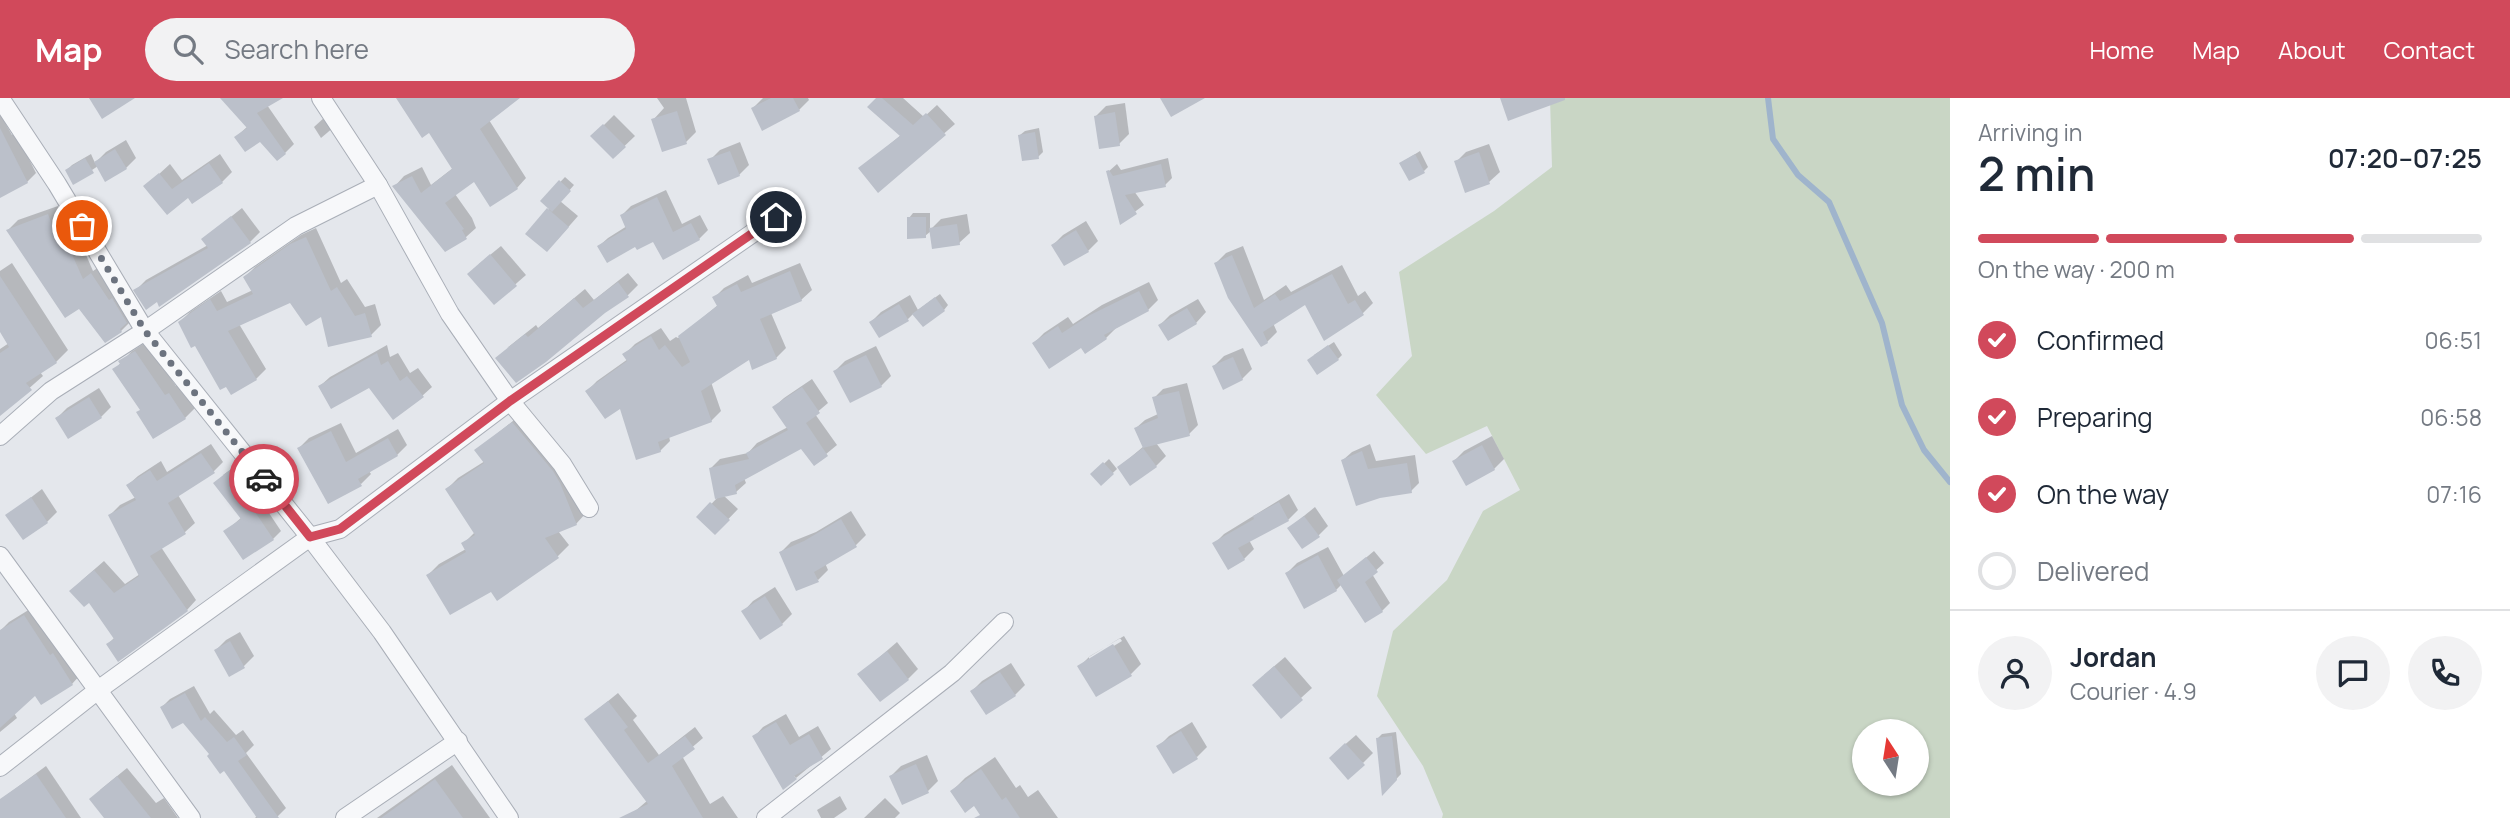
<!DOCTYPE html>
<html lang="en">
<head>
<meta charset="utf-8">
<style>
	body { margin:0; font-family:Manrope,sans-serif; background:#f2f2f3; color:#1f2937; height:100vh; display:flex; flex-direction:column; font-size:26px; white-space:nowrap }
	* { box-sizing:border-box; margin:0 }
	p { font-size:23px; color:#747a83 }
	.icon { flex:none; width:38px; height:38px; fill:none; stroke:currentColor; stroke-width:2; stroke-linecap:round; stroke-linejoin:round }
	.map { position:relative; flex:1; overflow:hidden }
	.sheet { display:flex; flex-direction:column; background:#fff; width:560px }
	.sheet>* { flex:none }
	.needle { width:46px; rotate:348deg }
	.fabs { position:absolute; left:1852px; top:621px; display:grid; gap:14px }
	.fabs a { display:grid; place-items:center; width:77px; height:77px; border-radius:50%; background:#fff; box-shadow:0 2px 5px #0004; font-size:35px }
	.pin { position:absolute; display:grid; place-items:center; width:60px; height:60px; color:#fff; margin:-30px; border:4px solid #fff; border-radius:50%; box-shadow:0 2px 7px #0007 }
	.courier { position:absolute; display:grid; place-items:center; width:70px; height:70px; margin:-35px; border:5px solid #d1495b; border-radius:50%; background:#fff; color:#222; box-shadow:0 2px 9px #0007 }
	.summary em { font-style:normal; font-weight:600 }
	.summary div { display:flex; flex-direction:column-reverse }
	.summary { display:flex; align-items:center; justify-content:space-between; height:119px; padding:0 28px }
	h1 { font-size:46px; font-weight:600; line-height:52px }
	.bar { display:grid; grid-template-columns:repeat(4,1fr); gap:10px 7px; align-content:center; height:84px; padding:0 28px }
	.bar i { height:9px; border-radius:5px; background:#e0e1e3 }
	.bar .active { background:#d1495b }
	.bar p { grid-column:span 4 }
	.line { display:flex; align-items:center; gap:18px; padding:0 28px; border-top:2px solid #e0e1e3 }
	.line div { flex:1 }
	.round { display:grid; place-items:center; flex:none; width:74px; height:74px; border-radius:37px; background:#f2f2f3 }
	ol { padding:0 28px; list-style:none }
	li { display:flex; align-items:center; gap:21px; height:77px }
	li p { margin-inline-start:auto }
	li .icon { padding:7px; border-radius:50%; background:#d1495b; color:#fff; stroke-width:4 }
	li:last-child { color:#747a83 }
	li i { width:38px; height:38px; border:4px solid #e0e1e3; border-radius:50% }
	header { display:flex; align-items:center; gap:42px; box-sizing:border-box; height:98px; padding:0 35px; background:#d1495b; color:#fff }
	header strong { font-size:33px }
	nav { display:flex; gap:38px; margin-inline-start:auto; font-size:24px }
	.search { width:490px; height:63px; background:#f2f2f3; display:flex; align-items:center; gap:18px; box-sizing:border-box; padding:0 24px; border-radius:38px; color:#747a83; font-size:26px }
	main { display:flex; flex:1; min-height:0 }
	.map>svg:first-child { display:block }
</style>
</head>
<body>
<header>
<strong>Map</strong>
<div class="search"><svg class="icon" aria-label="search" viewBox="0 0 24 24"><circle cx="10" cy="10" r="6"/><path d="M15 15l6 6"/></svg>Search here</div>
<nav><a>Home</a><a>Map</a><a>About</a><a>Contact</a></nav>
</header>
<main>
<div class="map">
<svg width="1950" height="720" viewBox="0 0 1950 720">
	<rect width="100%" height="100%" fill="#e4e7ec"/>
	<!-- green -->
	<path fill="#c9d6c5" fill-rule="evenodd" d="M1550 0H1950V720H1442L1443 716 1423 668 1377 598 1393 533 1447 482 1483 413 1520 392 1487 328 1426 356 1376 297 1412 258 1399 174 1494 113 1552 69ZM1864 634H1916V686H1864Z"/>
	<!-- shadow -->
	<g fill="#0003" fill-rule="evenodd">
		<polygon points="222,0 277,0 267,7 294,46 285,55 260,41 236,39 248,28"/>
		<polygon points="415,0 516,0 489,22 526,80 517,90 474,81 455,96 472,120 476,130 466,139 445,152 395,88 404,78 422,69 431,87 453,70"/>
		<polygon points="657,0 686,0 696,34 686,44 653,22 664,10"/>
		<polygon points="763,0 808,0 809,2 799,12 753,10"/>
		<polygon points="878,0 903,0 924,19 937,7 955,26 879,92 861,70 901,37"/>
		<polygon points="1125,5 1129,36 1119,46 1096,18 1106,8"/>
		<polygon points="0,16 12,37 16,35 36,75 27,84 0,98"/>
		<polygon points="614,17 635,38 613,59 593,38"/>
		<polygon points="326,18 334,29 321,40 314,29"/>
		<polygon points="1039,30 1043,54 1038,59 1020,37 1025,33"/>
		<polygon points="126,42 136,60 126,70 98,68 74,84 67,72 72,67 91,56 95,65 106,54"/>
		<polygon points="740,44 749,67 739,77 710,62 720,52"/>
		<polygon points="1489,46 1500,74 1489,84 1456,64 1466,54"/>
		<polygon points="1420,53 1428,69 1424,73 1401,65"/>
		<polygon points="220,56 232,74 222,84 189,97 146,88 170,66 182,82"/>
		<polygon points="1168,60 1172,80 1165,87 1134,93 1144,107 1121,124 1108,74 1117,66 1121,72"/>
		<polygon points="565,79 574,87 560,103 578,118 557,142 528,136 550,110 542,103"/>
		<polygon points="666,92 682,126 700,117 708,132 699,141 654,142 636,146 599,148 608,140 627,128 622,117 631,108"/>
		<polygon points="58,108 70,139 77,136 93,173 102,167 131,223 121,233 105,243 80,209 8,132 18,122"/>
		<polygon points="242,110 260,134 250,144 160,207 157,202 136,192 146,182 208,147 203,141"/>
		<polygon points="913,115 930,115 930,132 941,121 967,116 970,135 959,145 931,133 925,138 909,120"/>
		<polygon points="1086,123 1098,143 1088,153 1053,147 1063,137"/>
		<polygon points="316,130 341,185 347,181 365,209 375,206 381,227 371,237 291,202 239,226 266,271 256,281 231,295 180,224 190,214 221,193 227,204 253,192 245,179 255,169 301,137"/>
		<polygon points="501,148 526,177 494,205 479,166"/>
		<polygon points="1243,148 1264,202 1286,187 1291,194 1342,167 1358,198 1365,193 1373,205 1363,215 1325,240 1306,204 1273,225 1277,234 1267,244 1216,165 1226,155"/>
		<polygon points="12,165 68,252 56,264 40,274 43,278 0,316 0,251 9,245 0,231 0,173"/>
		<polygon points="800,165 812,192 801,202 771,215 786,250 776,260 749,260 711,284 721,313 711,323 669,338 670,343 660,353 621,308 587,293 597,283 628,261 625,256 635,246 661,230 670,243 676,239 678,240 718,207 714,200 724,190 748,177 752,185"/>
		<polygon points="628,175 638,187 628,197 507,250 536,227 538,230 585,191 594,202"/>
		<polygon points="1149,184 1158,202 1148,212 1116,230 1106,240 1081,248 1034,245 1044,235 1068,219 1073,226 1102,207"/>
		<polygon points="940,196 948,207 944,212 914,215 908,221 871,224 881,214 910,197 918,212"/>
		<polygon points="1198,201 1206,214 1196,225 1160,227 1170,217"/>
		<polygon points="146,244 176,288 180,286 195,310 185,320 141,312 114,272 131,254"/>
		<polygon points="1334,244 1342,257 1338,261 1314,257"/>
		<polygon points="387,247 390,259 398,255 410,275 418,270 432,289 422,298 370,288 320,288 330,279"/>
		<polygon points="876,248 891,278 881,288 835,273 845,263"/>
		<polygon points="1243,250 1252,271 1242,281 1214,268 1224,258"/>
		<polygon points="812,281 828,305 815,316 837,347 814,366 802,348 744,380 746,385 736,394 723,397 738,411 715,435 699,419 717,400 710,371 720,361 748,355 757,345 788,329 774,309 784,300"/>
		<polygon points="1187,285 1198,327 1189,336 1156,345 1166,358 1156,368 1119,369 1144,348 1136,330 1145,322 1158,316 1154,300 1163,291"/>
		<polygon points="99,290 111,309 101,319 57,320 67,310"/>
		<polygon points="524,314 586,415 576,426 558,433 569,447 558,458 491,492 428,477 439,466 466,451 463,446 475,434 447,391 458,380 485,363 477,352"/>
		<polygon points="341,325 356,355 398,331 407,347 397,357 369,373 371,376 361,386 299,350 309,340"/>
		<polygon points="1492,338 1504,361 1494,371 1454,363 1464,353"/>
		<polygon points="211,346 223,364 213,374 178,397 195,425 185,434 161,449 196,502 187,512 108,546 115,539 81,483 104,463 125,486 140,476 110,417 120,407 136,399 128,387 138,378 161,363 167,374"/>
		<polygon points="1370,346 1376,363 1415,357 1419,385 1411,393 1343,362 1352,354"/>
		<polygon points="1109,361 1117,371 1101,386 1093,376"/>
		<polygon points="244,362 266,393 259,400 281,433 273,441 226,433 242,419 223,377"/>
		<polygon points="42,391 57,414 47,424 23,440 8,417"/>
		<polygon points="1289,396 1298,412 1288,422 1249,442 1254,451 1244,461 1214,446 1224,436"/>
		<polygon points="1315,409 1328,428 1318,438 1289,430"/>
		<polygon points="851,413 866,437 856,447 825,465 828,472 818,482 781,454 791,444 816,434"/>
		<polygon points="1328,449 1344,478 1374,453 1384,465 1372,476 1390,505 1382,513 1365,523 1342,486 1336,492 1287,475 1297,465"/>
		<polygon points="775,489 792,516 782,526 743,514 753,503"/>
		<polygon points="35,508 81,576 72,586 35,595 14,615 17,620 0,634 0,533 9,524"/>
		<polygon points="240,534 254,558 244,568 230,576 216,552 226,542"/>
		<path d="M1124 538 1141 566 1131 576 1080 568 1090 558ZM1120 540 1122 543 1089 563V559Z"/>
		<polygon points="897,544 918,571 908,581 860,576"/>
		<polygon points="1285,559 1312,590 1281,618 1264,577"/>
		<polygon points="1011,565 1025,587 1015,597 972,593 982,583"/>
		<polygon points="194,588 210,616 214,612 236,637 243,632 254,647 246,655 286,710 276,720 255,720 257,718 224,671 183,623 162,609 170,601"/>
		<polygon points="618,595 637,618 633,622 659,657 695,629 703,640 682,658 710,706 723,698 738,720 636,720 633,715 648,702 586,621"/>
		<polygon points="786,616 799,639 818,628 831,651 796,680 754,639 763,629"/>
		<polygon points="1192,624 1207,649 1197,659 1159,648 1169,638"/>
		<polygon points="1396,634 1401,676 1384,694 1377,641 1382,636"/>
		<polygon points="1356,637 1373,655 1363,665 1341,650"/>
		<polygon points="927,657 938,683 928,693 903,705 891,678 901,668"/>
		<polygon points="995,659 1016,690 1020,687 1028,699 1038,692 1058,720 984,720 974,706 952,693 965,680"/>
		<polygon points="452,667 490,720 377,720"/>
		<polygon points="46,668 81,720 0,720 0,702"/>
		<polygon points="127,670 156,705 164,700 178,720 107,720 100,692"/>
		<polygon points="840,698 847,711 834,720 821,720 817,712"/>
		<polygon points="885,700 900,715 895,720 864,720"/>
	</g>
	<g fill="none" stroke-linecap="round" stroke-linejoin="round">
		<!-- stream -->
		<polyline stroke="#9fb4cc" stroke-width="6" points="1768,0 1773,41 1798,77 1829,104 1882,225 1902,307 1924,352 1950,384"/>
	</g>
	<!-- building -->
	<g fill="#bbc0ca">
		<polygon points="89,0 135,0 102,21"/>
		<polygon points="220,0 283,0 257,15 286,56 277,63 260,44 245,54 234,39 247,30"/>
		<polygon points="396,0 520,0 480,31 518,91 490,109 474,84 445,105 464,131 462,132 467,141 445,154 392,88 412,78 421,95 452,71 429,35 422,40"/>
		<polygon points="771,0 793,0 800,13 762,33 751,10"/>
		<polygon points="876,0 882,0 913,27 926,15 946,37 878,95 858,70 900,38 867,9"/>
		<polygon points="1160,0 1205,0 1171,19"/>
		<polygon points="1500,0 1565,0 1565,2 1508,23"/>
		<polygon points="677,13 687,46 662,54 651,21"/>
		<polygon points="1115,14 1120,48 1099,51 1094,18"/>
		<polygon points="603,26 626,49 613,61 590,38"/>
		<polygon points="0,30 28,85 0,100"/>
		<polygon points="1035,34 1039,61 1022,63 1018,37"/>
		<polygon points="115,51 127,71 105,84 94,64"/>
		<polygon points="730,53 740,78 718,87 707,61"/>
		<polygon points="1479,54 1490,86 1465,95 1454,63"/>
		<polygon points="1415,56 1425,75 1409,83 1399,65"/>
		<polygon points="85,60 94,75 73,87 65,72"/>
		<polygon points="209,65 223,85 192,106 188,100 167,117 143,88 159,75 172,91"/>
		<polygon points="1161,66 1166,89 1125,97 1137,116 1120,127 1106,73 1109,72 1113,78"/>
		<polygon points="559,82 571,93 552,114 540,103"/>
		<polygon points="657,99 673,134 691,125 700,142 663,162 653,144 637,152 635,149 607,165 597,148 626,131 620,117"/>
		<polygon points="547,110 569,129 547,154 525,136"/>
		<polygon points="48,116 60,148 67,145 83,181 91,175 109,202 112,200 127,225 120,231 122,234 105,245 79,211 65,220 6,132"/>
		<polygon points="231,118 251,145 159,209 157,204 146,212 133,192 208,150 201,141"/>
		<polygon points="907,119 926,119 926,140 907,141"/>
		<polygon points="957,126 960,147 932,151 929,130"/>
		<polygon points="1076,132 1089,154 1064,168 1051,147"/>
		<polygon points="306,139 331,193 337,189 355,218 365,215 372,239 328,249 321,219 306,228 290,205 228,233 257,282 231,297 226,289 220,292 195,248 191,250 178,224 210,201 217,213 253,196 243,179 290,146"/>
		<polygon points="490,156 517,188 494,207 467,176"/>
		<polygon points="1232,157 1254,210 1275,196 1280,203 1332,176 1348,206 1355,202 1364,217 1324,243 1305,207 1263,234 1268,245 1261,249 1228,200 1214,165"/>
		<polygon points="790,173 802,203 760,221 777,261 752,272 749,262 701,293 712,324 658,344 661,354 636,362 620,311 605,321 585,293 627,263 622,256 651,238 659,252 665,247 682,269 690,264 678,238 717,208 712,199 737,186 741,194"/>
		<polygon points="0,178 57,265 26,285 32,292 0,318 0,255 9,249 0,234"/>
		<polygon points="618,184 629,199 605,215 546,264 516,285 495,260 525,236 528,239 574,200 583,210"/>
		<polygon points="1139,193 1149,213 1104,237 1107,241 1085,256 1081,250 1049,271 1032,245 1058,228 1062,235 1090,217"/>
		<polygon points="935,199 945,213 923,229 912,216"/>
		<polygon points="899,206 909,223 879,240 869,224"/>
		<polygon points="1187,210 1197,226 1168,243 1158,227"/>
		<polygon points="1328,247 1339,262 1317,277 1307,262"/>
		<polygon points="135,253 165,297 169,295 186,321 153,341 136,314 140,312 112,271 120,266 118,263"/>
		<polygon points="377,255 381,267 388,263 400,283 407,278 424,299 393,322 369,290 331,311 318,288"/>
		<polygon points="866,257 882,289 850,305 833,273"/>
		<polygon points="1233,259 1243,282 1223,292 1212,268"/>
		<polygon points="802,289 820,315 806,325 828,358 814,368 801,351 735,387 737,396 715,401 709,370 749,361 746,355 788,332 772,309"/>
		<polygon points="1179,293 1190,338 1143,350 1134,330 1158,320 1152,299"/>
		<polygon points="89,299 102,320 68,341 55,320"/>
		<polygon points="512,324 553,373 560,385 577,427 545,440 559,460 497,503 491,494 450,517 426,477 466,454 461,445 475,437 445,391 484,365 474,352"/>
		<polygon points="331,333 346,364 388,340 398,358 358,381 362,388 328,406 297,350"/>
		<polygon points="1482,347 1495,372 1466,388 1452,363"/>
		<polygon points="1143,350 1157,369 1130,388 1117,369"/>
		<polygon points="1362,353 1368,371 1407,365 1412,395 1380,400 1356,408 1341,362"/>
		<polygon points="201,355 215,375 168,405 186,436 150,458 188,513 118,564 106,546 114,541 89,505 84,509 69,493 94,472 114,495 139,478 108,417 136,402 126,387 150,372 157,383"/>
		<polygon points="1103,364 1114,376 1101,388 1090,376"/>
		<polygon points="235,368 259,402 251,408 274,442 243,462 223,433 241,421 213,385"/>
		<polygon points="31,399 48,425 23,442 5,417"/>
		<polygon points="710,404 730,422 715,437 696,419"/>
		<polygon points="1279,404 1289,423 1238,450 1245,462 1228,472 1212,445 1254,421 1253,418"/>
		<polygon points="1304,418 1320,439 1302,451 1287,430"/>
		<polygon points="841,421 857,449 814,474 819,484 796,493 779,454 804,443"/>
		<polygon points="1318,457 1337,493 1304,511 1285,475"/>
		<polygon points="1366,459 1378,474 1365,484 1383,514 1365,525 1337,482"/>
		<polygon points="765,498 783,527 760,542 741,513"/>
		<polygon points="24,517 50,557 53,555 73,587 41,607 35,598 0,630 0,532"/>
		<polygon points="230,543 245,570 229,579 214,552"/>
		<polygon points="1113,546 1132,578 1096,599 1077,568"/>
		<polygon points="887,553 909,582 880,604 857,576"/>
		<polygon points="1274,568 1303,602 1281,621 1252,587"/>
		<polygon points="1000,574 1016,598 986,617 970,593"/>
		<polygon points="185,595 201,623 205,619 227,644 234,639 247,657 238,663 279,720 257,720 224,673 220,676 207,658 209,656 183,625 172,631 160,609"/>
		<polygon points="608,603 628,629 624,632 648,665 685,638 695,651 672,668 703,720 619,720 648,706 584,621"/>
		<polygon points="776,624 790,647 809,636 823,661 794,678 797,681 783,692 752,638"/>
		<polygon points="1181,633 1198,661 1173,676 1156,648"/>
		<polygon points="1392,638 1397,682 1382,698 1376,640"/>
		<polygon points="1345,645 1365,667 1348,682 1329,660"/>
		<polygon points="916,666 929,695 902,707 889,678"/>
		<polygon points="981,671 1002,702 1006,699 1020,720 974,720 980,717 974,708 965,715 950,693"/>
		<polygon points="36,676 66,720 0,720 0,701"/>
		<polygon points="117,678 151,720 104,720 89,701"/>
		<polygon points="435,681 463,720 381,720"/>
	</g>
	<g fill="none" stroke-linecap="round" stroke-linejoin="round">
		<defs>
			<g id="street">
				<polyline points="0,0 57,86 145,233 310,439 382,534 509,720"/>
				<polyline points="321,0 378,87 450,216 510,303 562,366 589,410"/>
				<polyline points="0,338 51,293 145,233 296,128 378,87"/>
				<polyline points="0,458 191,720"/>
				<polyline points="0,669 98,592 310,439 340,431 510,303 776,119"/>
				<polyline points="345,720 458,643"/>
				<polyline points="766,720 952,575 1004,524"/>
			</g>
		</defs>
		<!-- street casing -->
		<use href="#street" stroke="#a9aeb7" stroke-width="20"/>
		<!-- street -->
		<use href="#street" stroke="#f7f8fa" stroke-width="18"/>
	</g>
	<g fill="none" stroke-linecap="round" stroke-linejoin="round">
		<!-- done -->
		<polyline stroke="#6c737f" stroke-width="7" stroke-dasharray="0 12.6" points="82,128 145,233 264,381"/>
		<!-- route -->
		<polyline stroke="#d1495b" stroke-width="9" points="264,381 310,439 340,431 510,303 776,119"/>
	</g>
</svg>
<div class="fabs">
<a><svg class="needle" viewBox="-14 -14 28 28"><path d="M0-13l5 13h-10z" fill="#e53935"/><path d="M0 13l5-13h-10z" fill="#747a83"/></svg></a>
</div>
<div class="pin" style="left:82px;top:128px;background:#ea580c"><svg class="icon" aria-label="bag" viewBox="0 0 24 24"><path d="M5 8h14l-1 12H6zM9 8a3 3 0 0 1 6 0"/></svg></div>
<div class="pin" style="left:776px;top:119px;background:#1f2937"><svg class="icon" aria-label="home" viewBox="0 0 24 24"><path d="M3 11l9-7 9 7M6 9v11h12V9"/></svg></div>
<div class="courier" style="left:264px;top:381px"><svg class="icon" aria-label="car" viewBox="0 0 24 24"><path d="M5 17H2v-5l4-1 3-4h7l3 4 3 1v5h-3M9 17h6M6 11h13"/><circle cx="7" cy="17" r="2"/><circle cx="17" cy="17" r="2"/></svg></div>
</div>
<section class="sheet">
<div class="summary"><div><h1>2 min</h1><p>Arriving in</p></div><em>07:20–07:25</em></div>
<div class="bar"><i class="active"></i><i class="active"></i><i class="active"></i><i></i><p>On the way · 200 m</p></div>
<ol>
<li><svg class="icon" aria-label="check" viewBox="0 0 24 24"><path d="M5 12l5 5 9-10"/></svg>Confirmed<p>06:51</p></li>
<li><svg class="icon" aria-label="check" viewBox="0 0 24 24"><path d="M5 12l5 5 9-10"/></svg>Preparing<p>06:58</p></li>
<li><svg class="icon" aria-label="check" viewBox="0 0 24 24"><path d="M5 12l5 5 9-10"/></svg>On the way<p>07:16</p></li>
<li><i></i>Delivered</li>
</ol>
<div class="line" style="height:126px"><a class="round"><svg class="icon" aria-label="person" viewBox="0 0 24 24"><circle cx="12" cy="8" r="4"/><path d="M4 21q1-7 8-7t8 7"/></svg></a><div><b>Jordan</b><p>Courier · 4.9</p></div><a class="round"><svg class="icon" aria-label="chat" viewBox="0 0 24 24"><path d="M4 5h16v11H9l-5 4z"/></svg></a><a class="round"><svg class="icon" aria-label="phone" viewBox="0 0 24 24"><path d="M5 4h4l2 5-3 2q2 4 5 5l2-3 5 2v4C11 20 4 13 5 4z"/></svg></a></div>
</section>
</main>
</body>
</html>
